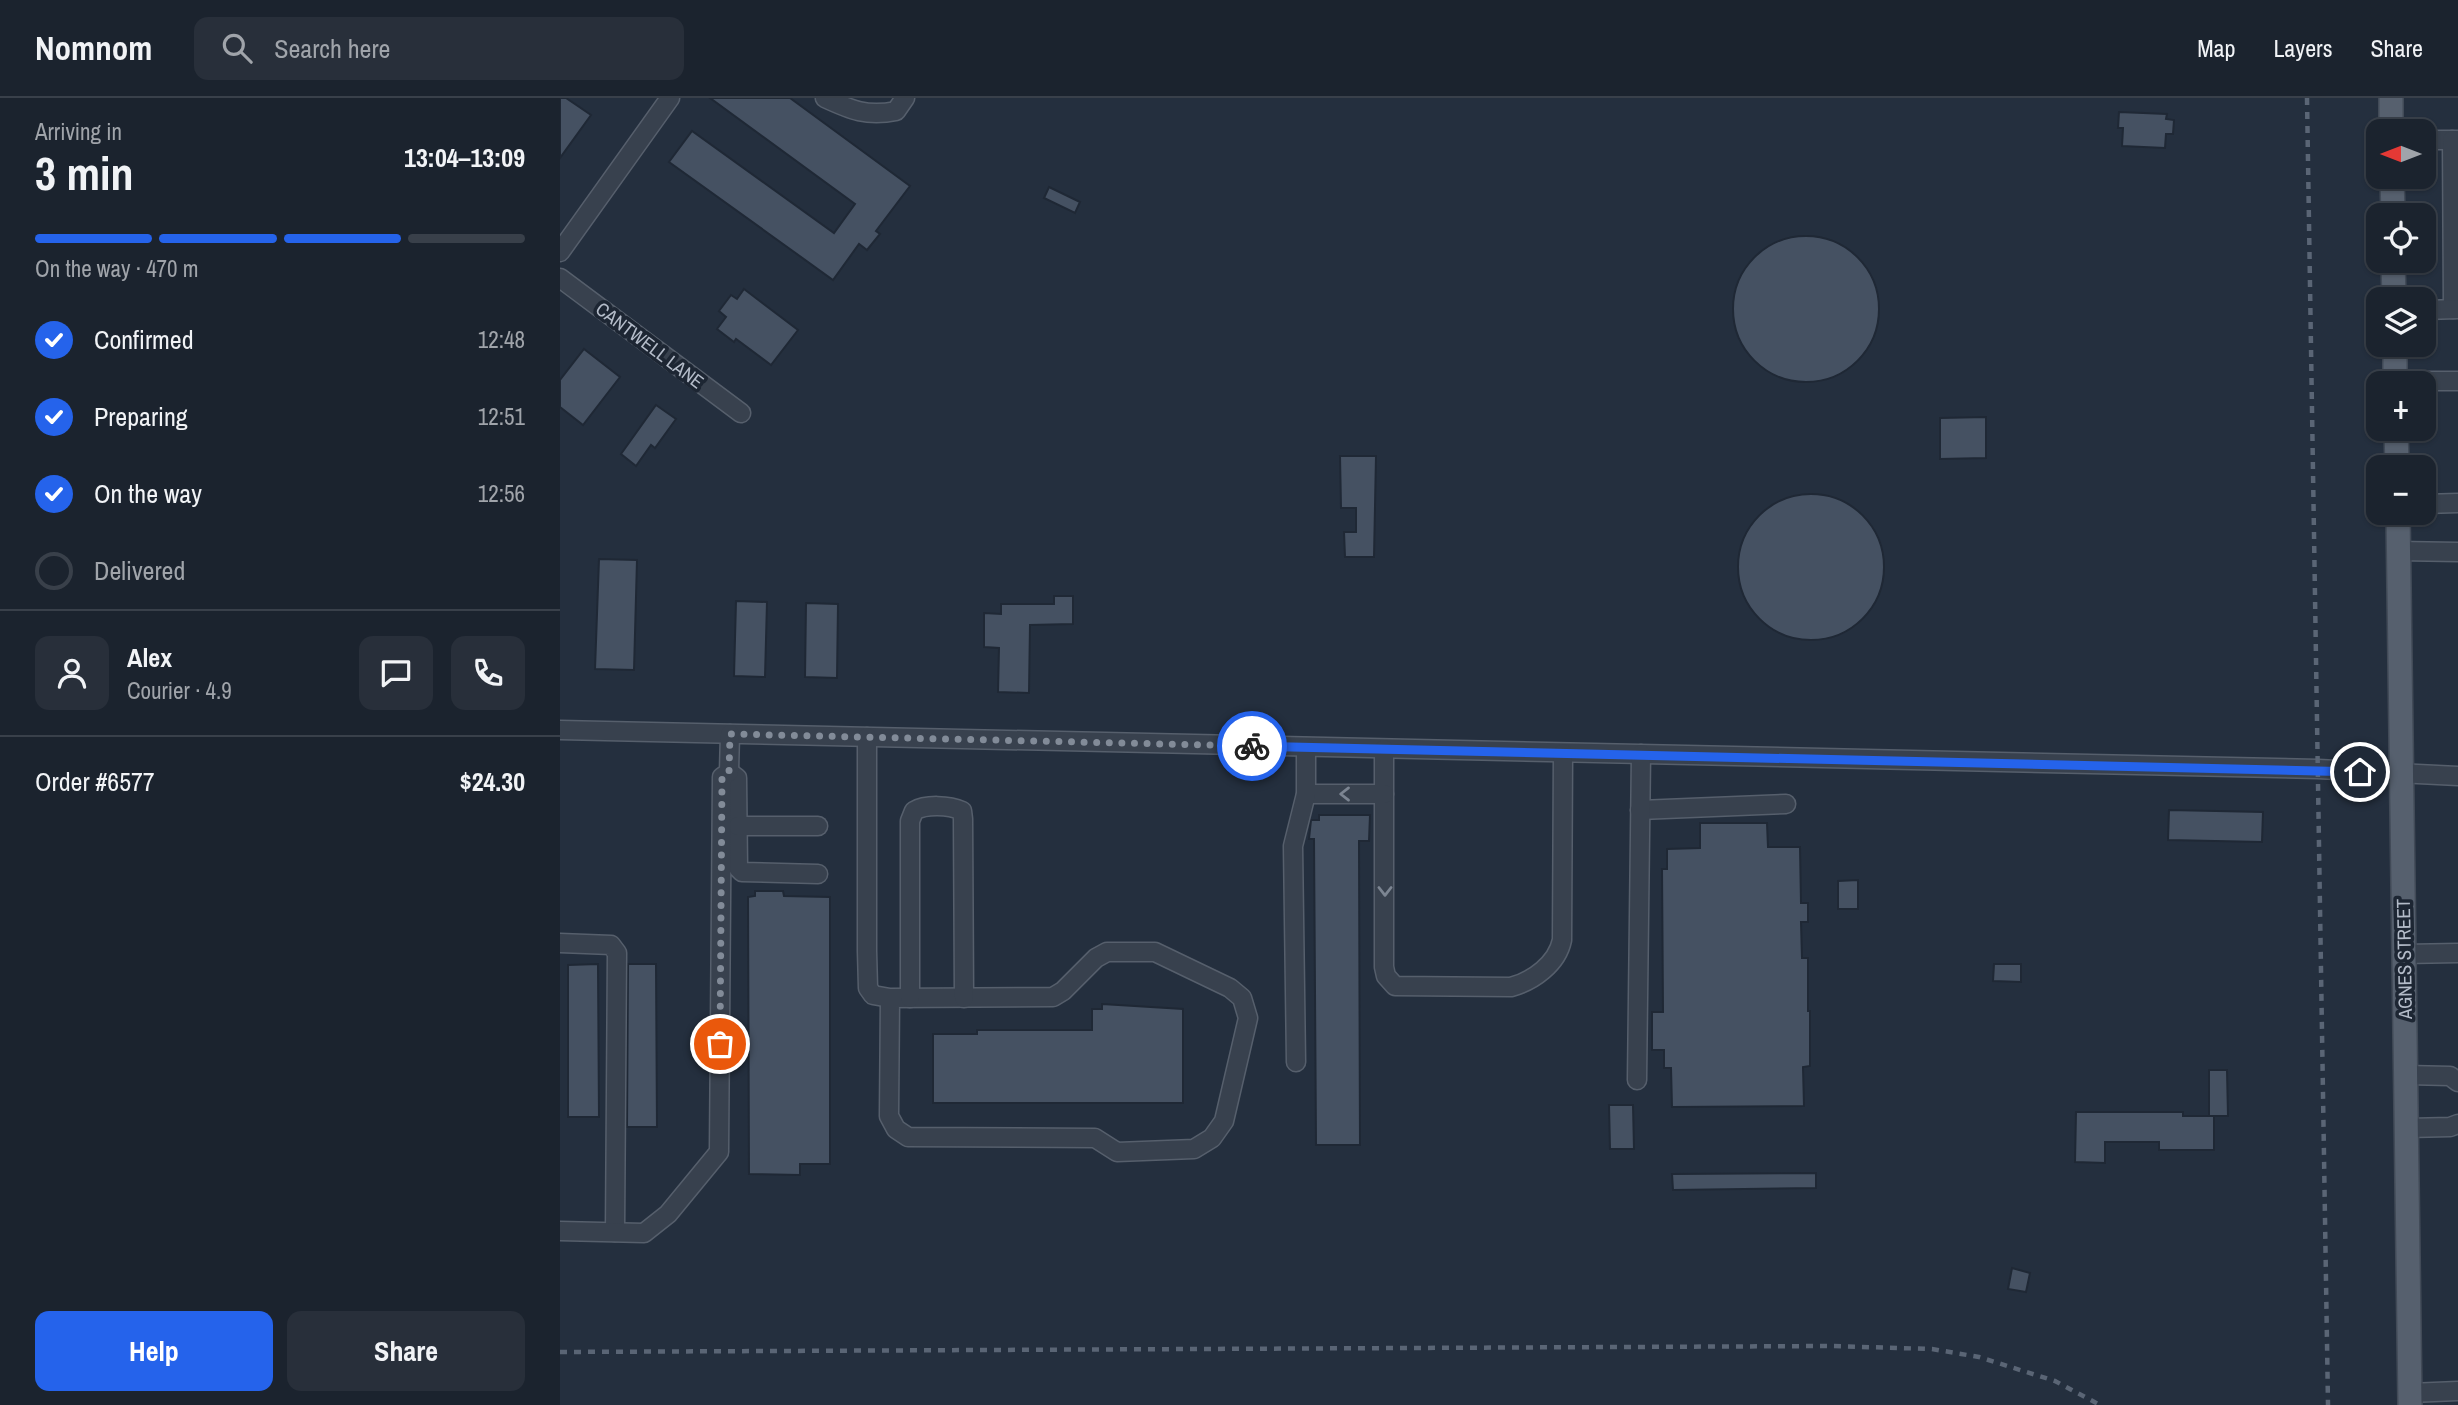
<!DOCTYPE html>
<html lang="en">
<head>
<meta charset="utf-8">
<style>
	body { margin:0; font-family:"Archivo Narrow",sans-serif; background:#282f3a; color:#f1f3f6; height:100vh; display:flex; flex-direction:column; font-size:26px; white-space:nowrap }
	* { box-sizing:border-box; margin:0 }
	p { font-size:23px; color:#a0a4aa }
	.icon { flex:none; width:38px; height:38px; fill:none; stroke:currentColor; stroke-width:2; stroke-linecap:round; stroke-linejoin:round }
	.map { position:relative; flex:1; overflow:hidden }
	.side { display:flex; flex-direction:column; background:#1b232e; width:560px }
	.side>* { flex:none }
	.needle { width:46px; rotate:270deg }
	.buttons { position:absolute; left:1806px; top:21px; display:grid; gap:14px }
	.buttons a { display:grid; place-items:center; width:70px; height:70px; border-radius:14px; background:#1b232e; box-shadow:0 2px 5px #0004,0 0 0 2px #39404a; font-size:35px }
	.pin { position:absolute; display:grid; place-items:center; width:60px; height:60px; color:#fff; margin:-30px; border:4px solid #fff; border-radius:50%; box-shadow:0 2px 7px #0007 }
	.courier { position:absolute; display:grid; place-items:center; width:70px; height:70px; margin:-35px; border:5px solid #2563eb; border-radius:50%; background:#fff; color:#222; box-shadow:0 2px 9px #0007 }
	.headline em { font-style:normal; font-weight:700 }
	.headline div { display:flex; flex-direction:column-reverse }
	.headline { display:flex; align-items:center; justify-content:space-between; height:119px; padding:0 35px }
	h1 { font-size:46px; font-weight:700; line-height:52px }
	.bar { display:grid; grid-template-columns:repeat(4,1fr); gap:10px 7px; align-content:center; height:84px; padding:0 35px }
	.bar i { height:9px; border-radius:5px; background:#39404a }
	.bar .selected { background:#2563eb }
	.bar p { grid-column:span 4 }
	.line { display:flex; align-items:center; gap:18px; padding:0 35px; border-top:2px solid #39404a }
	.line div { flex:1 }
	.round { display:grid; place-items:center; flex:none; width:74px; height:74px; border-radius:14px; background:#282f3a }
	ol { padding:0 35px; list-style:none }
	li { display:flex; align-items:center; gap:21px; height:77px }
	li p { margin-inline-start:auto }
	li .icon { padding:7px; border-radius:50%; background:#2563eb; color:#fff; stroke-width:4 }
	li:last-child { color:#a0a4aa }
	li i { width:38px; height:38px; border:4px solid #39404a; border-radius:50% }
	.cta { display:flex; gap:14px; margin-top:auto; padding:14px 35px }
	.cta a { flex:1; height:80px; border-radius:14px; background:#2563eb; color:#fff; font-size:28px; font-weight:700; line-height:80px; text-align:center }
	.cta a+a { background:#282f3a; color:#f1f3f6 }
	header { display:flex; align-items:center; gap:42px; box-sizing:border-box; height:98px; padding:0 35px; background:#1b232e; border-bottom:2px solid #39404a }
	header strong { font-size:33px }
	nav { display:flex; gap:38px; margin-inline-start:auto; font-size:24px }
	.search { width:490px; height:63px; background:#282f3a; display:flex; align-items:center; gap:18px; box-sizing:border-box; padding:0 24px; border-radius:14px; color:#a0a4aa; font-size:26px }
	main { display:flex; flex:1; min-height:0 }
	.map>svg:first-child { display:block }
</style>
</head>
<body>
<header>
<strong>Nomnom</strong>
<div class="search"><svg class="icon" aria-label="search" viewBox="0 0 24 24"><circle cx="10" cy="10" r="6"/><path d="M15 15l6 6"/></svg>Search here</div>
<nav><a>Map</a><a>Layers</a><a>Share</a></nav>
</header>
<main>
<section class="side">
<div class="headline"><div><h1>3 min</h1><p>Arriving in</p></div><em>13:04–13:09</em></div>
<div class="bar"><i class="selected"></i><i class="selected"></i><i class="selected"></i><i></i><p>On the way · 470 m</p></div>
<ol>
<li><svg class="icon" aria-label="check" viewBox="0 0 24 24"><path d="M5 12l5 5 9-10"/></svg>Confirmed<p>12:48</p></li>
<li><svg class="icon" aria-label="check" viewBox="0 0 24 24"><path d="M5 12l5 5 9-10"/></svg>Preparing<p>12:51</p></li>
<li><svg class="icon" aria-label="check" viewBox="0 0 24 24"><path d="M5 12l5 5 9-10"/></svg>On the way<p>12:56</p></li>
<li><i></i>Delivered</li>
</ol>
<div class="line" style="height:126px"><a class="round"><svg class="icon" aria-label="person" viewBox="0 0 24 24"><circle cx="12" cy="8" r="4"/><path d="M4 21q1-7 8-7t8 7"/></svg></a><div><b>Alex</b><p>Courier · 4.9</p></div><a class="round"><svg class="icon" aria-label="chat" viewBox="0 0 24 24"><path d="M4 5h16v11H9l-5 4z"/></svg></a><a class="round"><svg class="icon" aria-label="phone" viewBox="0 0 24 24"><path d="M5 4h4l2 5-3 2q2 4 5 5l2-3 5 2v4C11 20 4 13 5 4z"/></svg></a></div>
<div class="line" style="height:91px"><div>Order #6577</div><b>$24.30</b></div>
<div class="cta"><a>Help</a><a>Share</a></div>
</section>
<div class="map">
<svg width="1898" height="1307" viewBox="0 0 1898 1307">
	<rect width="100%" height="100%" fill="#242f3e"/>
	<!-- building -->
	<g fill="#455162" stroke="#1f2835" stroke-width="2">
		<polygon points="0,0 6,0 31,17 0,60"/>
		<polygon points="150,0 230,0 350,88 316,133 320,136 307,152 299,146 273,182 109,64 132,33 274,135 295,106"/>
		<polygon points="1559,14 1607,16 1606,21 1614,22 1613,36 1606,36 1605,50 1562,48 1563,30 1558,30"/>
		<polygon points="489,89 520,104 515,115 484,100"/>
		<circle cx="1246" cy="211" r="73"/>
		<polygon points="184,191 238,232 211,267 176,241 174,244 157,231 166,219 159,213 171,197 177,201"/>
		<polygon points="24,251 60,279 23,327 0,309 0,282"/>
		<polygon points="96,307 116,321 95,350 91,347 76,368 61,356"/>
		<polygon points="1426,319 1426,360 1380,361 1380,320"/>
		<polygon points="780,358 816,358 814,459 785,459 784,434 796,434 796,410 781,410"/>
		<circle cx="1251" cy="469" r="73"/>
		<polygon points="39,461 77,462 74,572 35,571"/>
		<polygon points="494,498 513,498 513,526 470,527 469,595 438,594 439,550 424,549 424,515 441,516 441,506 494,506"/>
		<polygon points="176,503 207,504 205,579 174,578"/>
		<polygon points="246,505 278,506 277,580 245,579"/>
		<polygon points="1609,712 1703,714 1702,744 1608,742"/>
		<polygon points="759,717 810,717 809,743 799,743 800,1047 756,1047 754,741 749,741 751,722 759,722"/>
		<polygon points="1140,725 1207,725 1208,749 1240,749 1241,805 1248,805 1248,824 1241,824 1242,860 1248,860 1248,913 1250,913 1250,968 1243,969 1244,1008 1112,1009 1111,970 1104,970 1104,952 1092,952 1092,914 1103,914 1102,771 1107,771 1107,751 1140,750"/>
		<polygon points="1298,782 1298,811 1278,811 1278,783"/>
		<polygon points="195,793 223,793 224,798 270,799 270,1066 240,1066 240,1077 189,1076 188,799 195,798"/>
		<polygon points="38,866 39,1019 8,1019 8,867"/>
		<polygon points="68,866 96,866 97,1029 67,1029"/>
		<polygon points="1434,866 1461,866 1461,884 1433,883"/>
		<polygon points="542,906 623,911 623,1005 373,1005 373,936 417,936 417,932 532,932 532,911 542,911"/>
		<polygon points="1649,972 1667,972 1668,1018 1649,1018"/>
		<polygon points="1049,1007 1073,1007 1074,1051 1050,1051"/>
		<polygon points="1516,1014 1623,1014 1623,1018 1654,1018 1654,1052 1599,1052 1599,1044 1545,1044 1545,1065 1515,1064"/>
		<polygon points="1256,1075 1256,1090 1113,1092 1112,1076"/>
		<polygon points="1452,1170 1470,1175 1466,1194 1448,1191"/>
	</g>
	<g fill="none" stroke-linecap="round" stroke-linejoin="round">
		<defs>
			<g id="minor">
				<path d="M265 0C291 12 307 19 336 13L345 0"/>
				<polyline points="1864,42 1898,42"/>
				<polyline points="1892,42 1893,211"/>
				<polyline points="0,154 110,0"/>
				<polyline points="0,180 181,315"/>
				<polyline points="1864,212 1898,211"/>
				<polyline points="1835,283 1898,283"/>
				<polyline points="1864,406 1898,405"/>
				<polyline points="1838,453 1898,454"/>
				<polyline points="0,632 1758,671 1898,678"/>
				<polyline points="307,639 307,853 308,890 313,897 330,900 493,899 503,893 536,860 547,854 595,854 670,890 682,900 688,920 664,1023 652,1040 634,1051 557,1054 535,1040 348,1039 336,1031 329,1018 330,900"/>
				<path d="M824 651V869L826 878 835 888 951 889C973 883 997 866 1002 842L1003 655"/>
				<polyline points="169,674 177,680 178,770 182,774 258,776"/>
				<polyline points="746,696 824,696"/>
				<polyline points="1080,712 1226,706"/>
				<polyline points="178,728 258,728"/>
				<polyline points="0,845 51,847 57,855 55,1134"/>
				<polyline points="1844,856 1898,855"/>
				<path d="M350 900V723L354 713C366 706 389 707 402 713L403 721 404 900"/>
				<polyline points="736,964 733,748 746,696 746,649"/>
				<polyline points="1846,977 1890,978 1898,984"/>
				<polyline points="1077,982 1081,656"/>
				<polyline points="1847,1030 1890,1029 1898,1026"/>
				<polyline points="0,1133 84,1135 108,1116 159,1054 162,679 169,674 170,636"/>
				<polyline points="1850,1295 1898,1293"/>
			</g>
			<g id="major">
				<polyline points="1831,0 1831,33"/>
				<polyline points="1832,79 1833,117"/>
				<polyline points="1833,163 1834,201"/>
				<polyline points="1835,247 1835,285"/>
				<polyline points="1836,331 1837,369"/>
				<polyline points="1838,415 1850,1307"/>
			</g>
		</defs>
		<!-- minor casing -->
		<use href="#minor" stroke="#565f6c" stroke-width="21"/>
		<!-- major casing -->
		<use href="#major" stroke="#414a57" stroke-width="26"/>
		<!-- minor -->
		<use href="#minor" stroke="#38414e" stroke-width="18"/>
		<!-- major -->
		<use href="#major" stroke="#56606e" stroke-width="23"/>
		<!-- rail -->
		<g stroke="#5a6575" stroke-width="4.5" stroke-dasharray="7 7" stroke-linecap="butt">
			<polyline points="1747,0 1768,1307"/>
			<polyline points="0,1254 1271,1248 1372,1251 1419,1259 1495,1283 1540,1307"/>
		</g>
	</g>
	<!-- one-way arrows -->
	<defs><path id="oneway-chevron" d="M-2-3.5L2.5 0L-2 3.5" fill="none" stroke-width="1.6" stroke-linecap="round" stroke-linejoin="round" transform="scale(1.75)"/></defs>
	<g stroke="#7c8592">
		<use href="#oneway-chevron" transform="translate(785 696) rotate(180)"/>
		<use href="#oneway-chevron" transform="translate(825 793) rotate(90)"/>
	</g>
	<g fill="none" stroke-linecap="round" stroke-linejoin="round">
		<!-- done -->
		<polyline stroke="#828b98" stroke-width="7" stroke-dasharray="0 12.6" points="160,946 162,679 169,674 170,636 692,648"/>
		<!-- route -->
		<polyline stroke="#2563eb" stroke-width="9" points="692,648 1800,674"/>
	</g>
	<g text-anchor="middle" stroke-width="7" stroke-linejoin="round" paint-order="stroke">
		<!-- street labels -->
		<g font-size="19" fill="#b4bcc9" stroke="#1d2633">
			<text transform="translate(90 247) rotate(37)" y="7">CANTWELL LANE</text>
			<text transform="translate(1844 861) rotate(-91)" y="7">AGNES STREET</text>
		</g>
	</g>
</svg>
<div class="buttons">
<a><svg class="needle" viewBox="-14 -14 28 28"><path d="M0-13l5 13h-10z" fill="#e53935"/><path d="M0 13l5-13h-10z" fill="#a0a4aa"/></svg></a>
<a><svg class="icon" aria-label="locate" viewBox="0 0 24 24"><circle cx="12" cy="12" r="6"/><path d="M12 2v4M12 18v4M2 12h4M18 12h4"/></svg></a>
<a><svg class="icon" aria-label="layers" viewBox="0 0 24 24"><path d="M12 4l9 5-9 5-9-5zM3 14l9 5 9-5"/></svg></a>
<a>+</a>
<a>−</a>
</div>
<div class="pin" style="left:160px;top:946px;background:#ea580c"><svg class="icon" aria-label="bag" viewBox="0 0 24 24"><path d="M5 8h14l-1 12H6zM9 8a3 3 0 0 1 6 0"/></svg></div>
<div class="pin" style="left:1800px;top:674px;background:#1f2937"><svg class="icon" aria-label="home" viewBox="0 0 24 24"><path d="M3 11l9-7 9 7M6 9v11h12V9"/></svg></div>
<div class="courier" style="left:692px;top:648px"><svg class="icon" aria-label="bike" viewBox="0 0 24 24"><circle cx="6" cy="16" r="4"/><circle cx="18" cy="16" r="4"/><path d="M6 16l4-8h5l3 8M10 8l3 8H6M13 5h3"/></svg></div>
</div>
</main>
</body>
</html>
